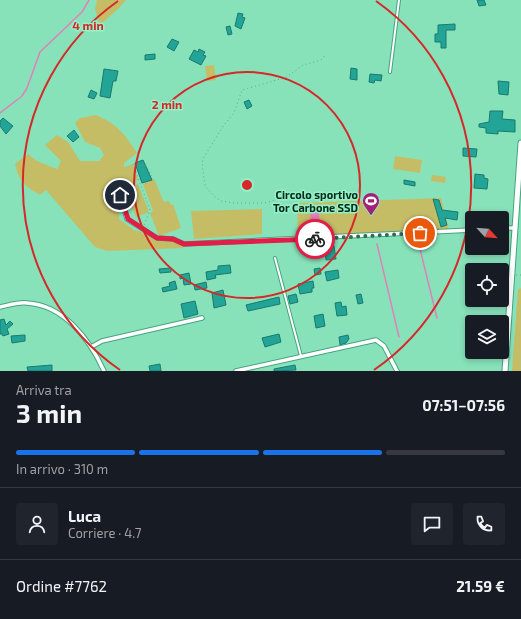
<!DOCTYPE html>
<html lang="it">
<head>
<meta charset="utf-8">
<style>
	body { margin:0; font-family:"Exo 2",sans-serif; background:#20242c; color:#f1f3f6; height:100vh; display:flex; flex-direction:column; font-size:15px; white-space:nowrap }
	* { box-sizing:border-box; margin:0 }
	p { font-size:13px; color:#9ea1a6 }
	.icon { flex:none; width:22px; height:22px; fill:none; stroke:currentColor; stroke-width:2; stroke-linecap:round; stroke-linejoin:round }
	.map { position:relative; height:371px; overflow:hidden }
	.drawer { display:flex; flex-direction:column; background:#171b24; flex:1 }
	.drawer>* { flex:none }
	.needle { width:26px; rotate:116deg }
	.tools { position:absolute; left:465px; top:211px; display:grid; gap:8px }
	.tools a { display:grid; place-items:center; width:44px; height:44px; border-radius:4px; background:#171b24; box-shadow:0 2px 6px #0003; font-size:20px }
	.pin { position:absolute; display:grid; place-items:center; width:34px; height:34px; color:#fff; margin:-17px; border:2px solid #fff; border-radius:50%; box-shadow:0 1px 4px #0007 }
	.courier { position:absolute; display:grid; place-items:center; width:40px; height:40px; margin:-20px; border:3px solid #e11d48; border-radius:50%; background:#fff; color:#222; box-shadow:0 1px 5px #0007 }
	.overview em { font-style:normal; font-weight:700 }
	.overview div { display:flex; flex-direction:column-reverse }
	.overview { display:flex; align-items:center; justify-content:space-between; height:68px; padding:0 16px }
	h1 { font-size:26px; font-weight:700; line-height:30px }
	.bar { display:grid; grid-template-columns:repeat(4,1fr); gap:6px 4px; align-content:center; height:48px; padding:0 16px }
	.bar i { height:5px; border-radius:3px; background:#363941 }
	.bar .active { background:#1a73e8 }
	.bar p { grid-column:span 4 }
	.line { display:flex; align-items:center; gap:10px; padding:0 16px; border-top:1px solid #363941 }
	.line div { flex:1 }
	.round { display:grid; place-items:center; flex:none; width:42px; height:42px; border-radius:4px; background:#20242c }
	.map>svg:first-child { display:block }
</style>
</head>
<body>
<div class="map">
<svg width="521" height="371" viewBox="0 0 521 371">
	<rect width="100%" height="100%" fill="#87e2ba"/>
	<!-- green -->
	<g fill="#c5bd66">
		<polygon points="97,0 126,0 118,9 100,25 95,9"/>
		<polygon points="214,65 216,80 207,81 205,66"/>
		<path d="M96 115C117 124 125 134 137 153L124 163V167L133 164 138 180 123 187 121 182 119 199V219L134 230 183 243V248L107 251 95 247 46 190 40 195C24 186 19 181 15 164L28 154 37 161 57 169 61 161 45 145 57 135 68 142 80 161H99L104 155 100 148 85 142 75 123 80 118Z"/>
		<polygon points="395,156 422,160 420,173 393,169"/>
		<polygon points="432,175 446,177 445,183 431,181"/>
		<polygon points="154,179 164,202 169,201 171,205 173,204 181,228 159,236 150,213 153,211 143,184"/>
		<polygon points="138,184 149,212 136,217 125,189"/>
		<polygon points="441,198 449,230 298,237 297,203"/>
		<polygon points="262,209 262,234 194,239 191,211"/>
		<polygon points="521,288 521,371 512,371 518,290"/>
	</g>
	<!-- water -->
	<polygon fill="#df81ba" points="319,211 320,229 311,229 310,212"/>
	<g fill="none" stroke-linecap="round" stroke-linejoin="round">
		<!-- stream -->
		<g stroke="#df81ba" stroke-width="1.5">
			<polyline points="0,113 22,96 27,88 40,52 82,12 89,0"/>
			<polyline points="418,241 437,318"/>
			<polyline points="377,244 399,337"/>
		</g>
	</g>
	<!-- building -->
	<g fill="#22a496" stroke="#1b796f">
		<polygon points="477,0 484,0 486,5 479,6"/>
		<polygon points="238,13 243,14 242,17 245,18 241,29 235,26"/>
		<polygon points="455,24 455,30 446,30 446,48 441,48 441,42 435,42 435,34 438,34 438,25"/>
		<polygon points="230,26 232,34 228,35 226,27"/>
		<polygon points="172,39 179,42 174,51 167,47"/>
		<polygon points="199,49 205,52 203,55 206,56 201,65 189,59 194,50 198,52"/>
		<polygon points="155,54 155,59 145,60 145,55"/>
		<polygon points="351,68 357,69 357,80 350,79"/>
		<polygon points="104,69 118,71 116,81 113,81 110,98 100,96"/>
		<polygon points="370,74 382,75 381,81 375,80 374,83 369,82"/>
		<polygon points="498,81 509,82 508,95 499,94"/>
		<polygon points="91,90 97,93 94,99 88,97"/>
		<polygon points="249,100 252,106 247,109 244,102"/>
		<polygon points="490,111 503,111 502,119 515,120 515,132 498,131 498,134 486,133 486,128 479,127 479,124 489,122"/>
		<polygon points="3,118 13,126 6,134 0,126 0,121"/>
		<polygon points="74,130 79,137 73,142 67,136"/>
		<polygon points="463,148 477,149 476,157 463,156"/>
		<polygon points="143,160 152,180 142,183 135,163"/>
		<polygon points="475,174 484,175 484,178 488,179 487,189 474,188"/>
		<polygon points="404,180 415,182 415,186 404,184"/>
		<polygon points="433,199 439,200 442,210 458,212 457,220 445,218 447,225 441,227"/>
		<polygon points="334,246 336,259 326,260 325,247"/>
		<polygon points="230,265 231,273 215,275 216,278 207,280 206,272 218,270 218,266"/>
		<polygon points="171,268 171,272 160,273 159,269"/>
		<polygon points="320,268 321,274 315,275 314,269"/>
		<polygon points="338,270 339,278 327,281 325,272"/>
		<polygon points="189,273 191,284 184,285 183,278 180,279 180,275"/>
		<polygon points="471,274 472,293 471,293 466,276"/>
		<polygon points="175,281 177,289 163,292 162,288 170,286 169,283"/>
		<polygon points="313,281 314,288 312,288 312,292 300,294 298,284"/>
		<polygon points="206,282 207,288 195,290 194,285"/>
		<polygon points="223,290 226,305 214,308 212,293"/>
		<polygon points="296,294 298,302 290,304 288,296"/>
		<polygon points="361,294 363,303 358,304 356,295"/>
		<polygon points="279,297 280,304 248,311 246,305"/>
		<polygon points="195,301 198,314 184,318 181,304"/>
		<polygon points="341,302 342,307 346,306 347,315 337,316 335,303"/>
		<polygon points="323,314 325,326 316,328 314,316"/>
		<polygon points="4,319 6,325 10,321 13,324 7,329 9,334 3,336 2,334 0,334 0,320"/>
		<polygon points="279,334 281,342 265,347 262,338"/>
		<polygon points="25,335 25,341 12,343 11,336"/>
		<polygon points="348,335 349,339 346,343 340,345 339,337"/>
		<polygon points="160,364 161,371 150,371 149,366"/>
		<polygon points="52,365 52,371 28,371 27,367"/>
		<polygon points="295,365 296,370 274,371 274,369"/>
	</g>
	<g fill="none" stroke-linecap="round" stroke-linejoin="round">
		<defs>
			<g id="lane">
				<polyline points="390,72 399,0"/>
				<polyline points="275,258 301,356"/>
			</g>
			<g id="street">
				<polyline points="120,195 127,219 157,238 173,239 184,244 472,230"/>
				<polyline points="502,228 515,228"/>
				<path d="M0 307C9 305 19 302 27 303 64 305 90 340 104 371"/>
				<polyline points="91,347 102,341 202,318"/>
				<polyline points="236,371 376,340 384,346 397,371"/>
			</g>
			<polyline id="secondary" points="505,371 521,143"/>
		</defs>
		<!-- lane casing -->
		<use href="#lane" stroke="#47a47e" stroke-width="4"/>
		<!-- street casing -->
		<use href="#street" stroke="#47a47e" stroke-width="5.5"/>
		<!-- secondary casing -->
		<use href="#secondary" stroke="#47a47e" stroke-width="7"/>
		<!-- path -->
		<g stroke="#5eaa89" stroke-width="1" stroke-dasharray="1 3" stroke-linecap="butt">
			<polyline points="133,164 150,210 144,225"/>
			<polyline points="135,168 145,164 152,176"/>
			<polyline points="305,198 290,196 264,203 234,203 221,201 215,197 205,186 202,163 204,157 224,125 234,113 242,90 287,77 303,65 321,60 326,54"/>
			<polyline points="516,275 521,275"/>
		</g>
		<!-- lane -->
		<use href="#lane" stroke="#fff" stroke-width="2"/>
		<!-- street -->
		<use href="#street" stroke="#fff" stroke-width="3.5"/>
		<!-- secondary -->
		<use href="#secondary" stroke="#fff" stroke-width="5"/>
	</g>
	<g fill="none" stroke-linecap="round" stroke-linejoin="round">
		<!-- done -->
		<polyline stroke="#316b53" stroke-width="4" stroke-dasharray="0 7.2" points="315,239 420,233"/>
		<!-- route -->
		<polyline stroke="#e11d48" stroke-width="5" points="120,195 128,219 157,238 173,239 184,244 315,239"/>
	</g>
	<!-- distance rings -->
	<g fill="none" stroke="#d62828" stroke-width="2">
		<circle cx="247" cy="185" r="113"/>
		<path d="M120 370A225 225 0 0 1 118 1M376 1A225 225 0 0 1 374 370"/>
	</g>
	<!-- icons -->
	<defs>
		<symbol id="stadium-pin" viewBox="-11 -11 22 30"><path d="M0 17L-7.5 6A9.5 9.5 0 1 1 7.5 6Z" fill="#9f2278" stroke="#94f0c6"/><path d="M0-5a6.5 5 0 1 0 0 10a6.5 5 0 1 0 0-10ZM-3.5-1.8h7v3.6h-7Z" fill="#fff"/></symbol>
	</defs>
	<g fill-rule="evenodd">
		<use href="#stadium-pin" x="361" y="191" width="20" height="27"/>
	</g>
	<g text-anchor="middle" stroke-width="3" stroke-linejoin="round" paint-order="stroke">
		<!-- poi labels -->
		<g font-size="11" font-weight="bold" fill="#022b1c" stroke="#94f0c6" text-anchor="end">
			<text x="358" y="199">Circolo sportivo<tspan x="358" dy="13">Tor Carbone SSD</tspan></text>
		</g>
	</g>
	<circle cx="247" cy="185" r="6" fill="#d62828" stroke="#94f0c6" stroke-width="2"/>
	<g font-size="12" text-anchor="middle" font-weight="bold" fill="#d62828" stroke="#94f0c6" stroke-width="3" stroke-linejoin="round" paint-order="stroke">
		<text x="88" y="30">4 min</text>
		<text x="167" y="109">2 min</text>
	</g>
</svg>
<div class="tools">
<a><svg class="needle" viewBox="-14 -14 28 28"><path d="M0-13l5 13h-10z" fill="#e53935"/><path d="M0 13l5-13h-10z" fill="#9ea1a6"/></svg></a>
<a><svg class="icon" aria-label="locate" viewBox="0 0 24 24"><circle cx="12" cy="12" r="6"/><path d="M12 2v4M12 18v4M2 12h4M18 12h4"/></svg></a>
<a><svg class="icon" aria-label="layers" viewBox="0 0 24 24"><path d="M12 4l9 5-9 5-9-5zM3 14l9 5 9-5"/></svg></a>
</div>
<div class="pin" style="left:420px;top:233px;background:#ea580c"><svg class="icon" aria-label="bag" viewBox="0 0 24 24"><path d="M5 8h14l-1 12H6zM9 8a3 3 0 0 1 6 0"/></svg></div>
<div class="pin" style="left:120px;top:195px;background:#1f2937"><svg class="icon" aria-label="home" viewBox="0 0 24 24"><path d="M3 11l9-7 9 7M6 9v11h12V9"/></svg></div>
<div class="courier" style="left:315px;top:239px"><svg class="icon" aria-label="bike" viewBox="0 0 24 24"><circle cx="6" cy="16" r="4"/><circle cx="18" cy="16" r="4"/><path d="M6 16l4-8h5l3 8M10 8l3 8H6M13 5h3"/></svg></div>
</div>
<section class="drawer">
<div class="overview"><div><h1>3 min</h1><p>Arriva tra</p></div><em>07:51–07:56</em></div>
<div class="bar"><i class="active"></i><i class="active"></i><i class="active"></i><i></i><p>In arrivo · 310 m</p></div>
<div class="line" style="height:72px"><a class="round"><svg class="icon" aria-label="person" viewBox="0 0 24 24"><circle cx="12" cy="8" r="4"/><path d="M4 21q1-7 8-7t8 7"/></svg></a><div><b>Luca</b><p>Corriere · 4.7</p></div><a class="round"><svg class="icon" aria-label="chat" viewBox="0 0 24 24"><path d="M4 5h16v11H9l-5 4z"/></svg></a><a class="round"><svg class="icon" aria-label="phone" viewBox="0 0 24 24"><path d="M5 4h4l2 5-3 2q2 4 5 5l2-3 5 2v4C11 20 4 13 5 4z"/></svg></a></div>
<div class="line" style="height:52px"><div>Ordine #7762</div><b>21.59 €</b></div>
</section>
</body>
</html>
